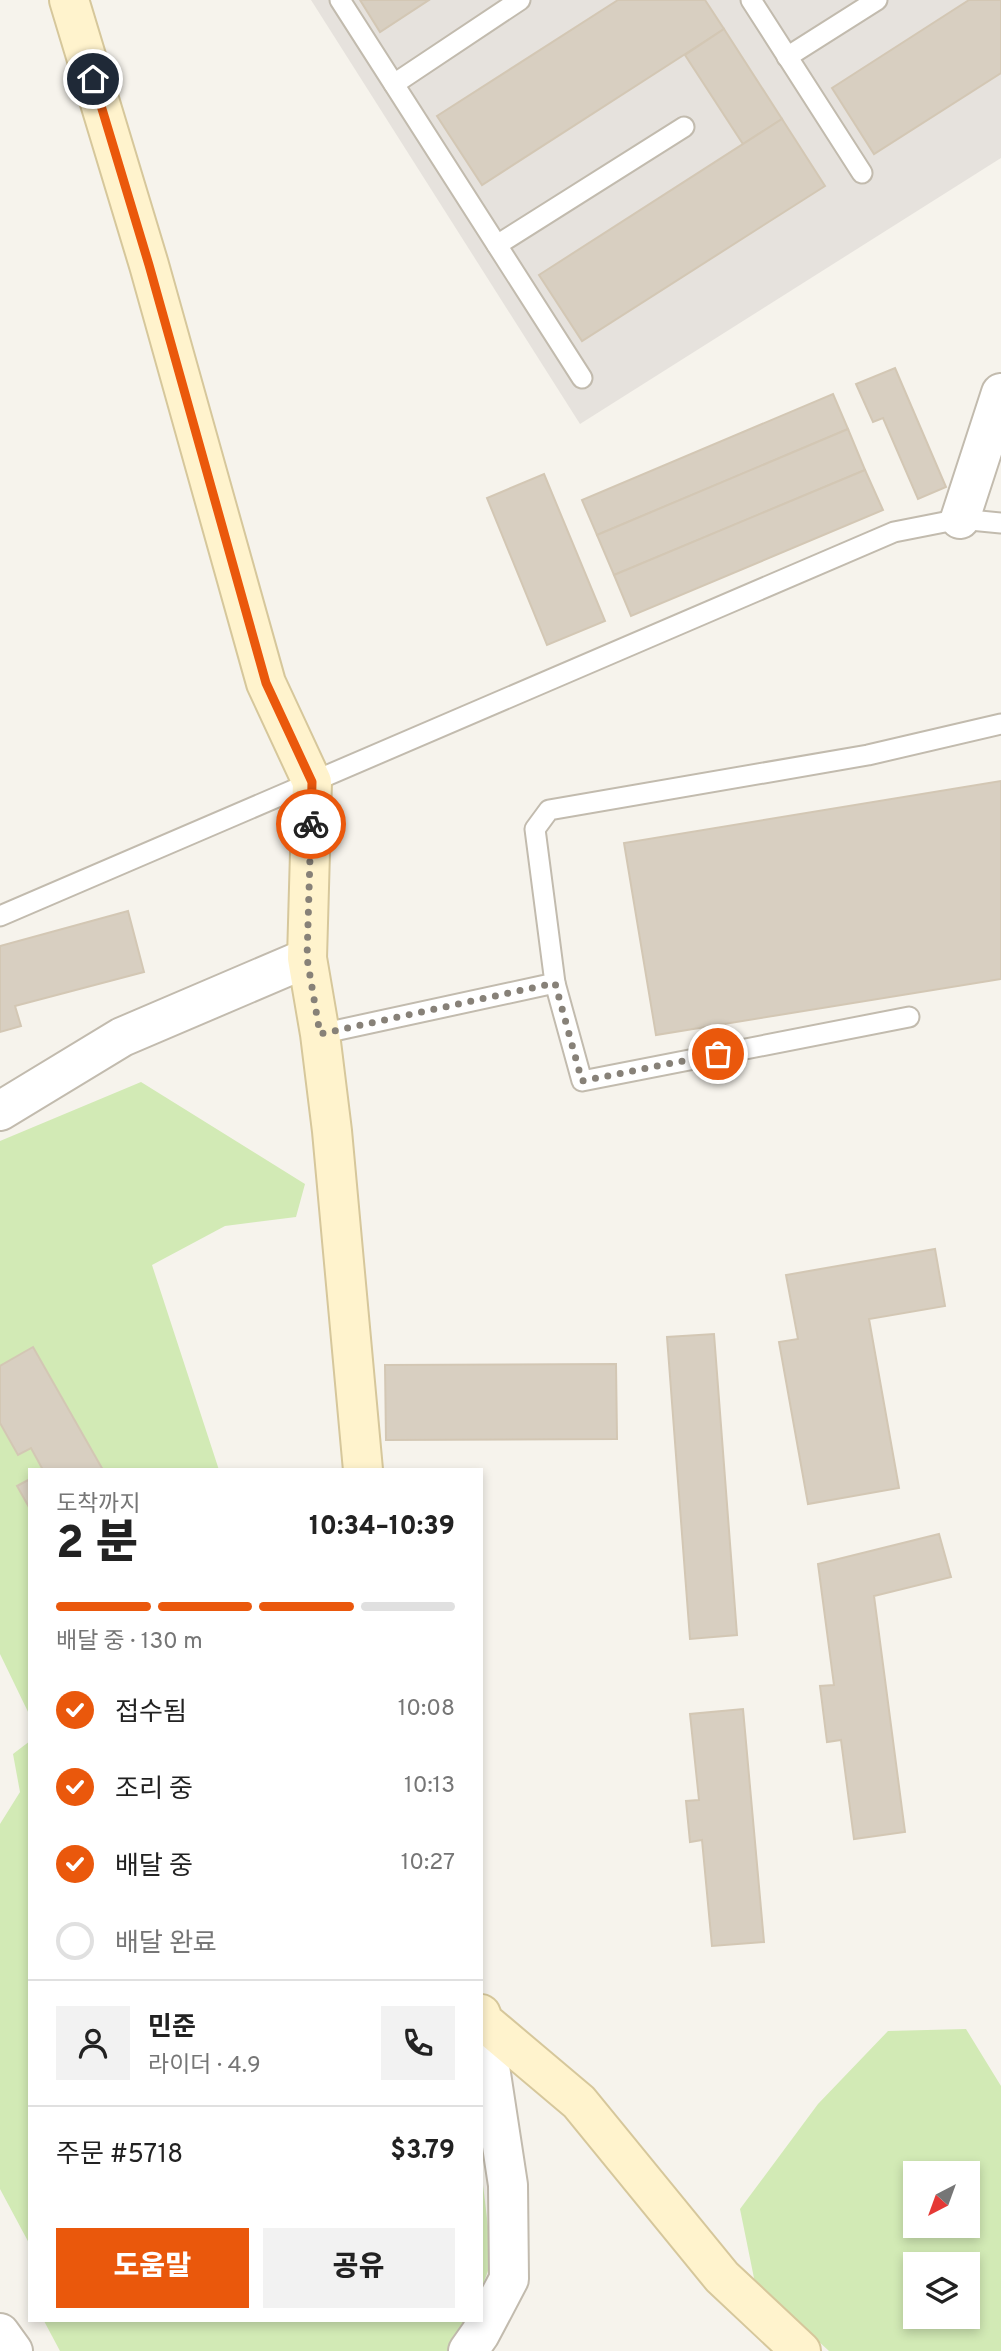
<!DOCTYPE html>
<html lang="ko">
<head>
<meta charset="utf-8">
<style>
	body { margin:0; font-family:Overpass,"Noto Sans KR",sans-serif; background:#f2f2f2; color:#222; height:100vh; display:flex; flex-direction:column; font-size:26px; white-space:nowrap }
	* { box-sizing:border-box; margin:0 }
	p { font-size:23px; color:#767676 }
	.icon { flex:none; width:38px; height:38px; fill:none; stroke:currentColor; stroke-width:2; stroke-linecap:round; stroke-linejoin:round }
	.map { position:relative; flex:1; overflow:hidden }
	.side { position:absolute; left:28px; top:1468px; width:455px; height:854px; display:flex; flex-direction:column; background:#fff; border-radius:0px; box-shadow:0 4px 10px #0003 }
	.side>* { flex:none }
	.needle { width:46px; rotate:221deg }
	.tools { position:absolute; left:903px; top:2161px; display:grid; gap:14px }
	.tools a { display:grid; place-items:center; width:77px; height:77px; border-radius:0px; background:#fff; box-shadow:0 4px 10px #0003; font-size:35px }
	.pin { position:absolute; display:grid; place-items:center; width:60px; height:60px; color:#fff; margin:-30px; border:4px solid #fff; border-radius:50%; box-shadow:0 2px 7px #0007 }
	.courier { position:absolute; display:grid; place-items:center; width:70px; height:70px; margin:-35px; border:5px solid #ea580c; border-radius:50%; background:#fff; color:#222; box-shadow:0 2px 9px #0007 }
	.summary em { font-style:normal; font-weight:800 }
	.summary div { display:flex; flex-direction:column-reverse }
	.summary { display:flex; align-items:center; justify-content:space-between; height:119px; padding:0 28px }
	h1 { font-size:46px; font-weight:800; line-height:52px }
	.bar { display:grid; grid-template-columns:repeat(4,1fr); gap:10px 7px; align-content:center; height:84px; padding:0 28px }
	.bar i { height:9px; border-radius:5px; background:#e0e0e0 }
	.bar .active { background:#ea580c }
	.bar p { grid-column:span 4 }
	.line { display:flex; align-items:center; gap:18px; padding:0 28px; border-top:2px solid #e0e0e0 }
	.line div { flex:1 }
	.round { display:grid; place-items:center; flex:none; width:74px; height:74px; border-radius:0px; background:#f2f2f2 }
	ol { padding:0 28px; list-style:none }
	li { display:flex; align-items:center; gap:21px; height:77px }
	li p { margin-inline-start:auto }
	li .icon { padding:7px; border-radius:50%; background:#ea580c; color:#fff; stroke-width:4 }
	li:last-child { color:#767676 }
	li i { width:38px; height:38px; border:4px solid #e0e0e0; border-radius:50% }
	.action { display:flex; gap:14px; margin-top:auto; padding:14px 28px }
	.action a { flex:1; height:80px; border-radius:0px; background:#ea580c; color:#fff; font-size:28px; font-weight:800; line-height:80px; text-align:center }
	.action a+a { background:#f2f2f2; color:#222 }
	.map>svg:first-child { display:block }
</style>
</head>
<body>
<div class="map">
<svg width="1001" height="2351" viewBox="0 0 1001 2351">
	<rect width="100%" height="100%" fill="#f6f3ec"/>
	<!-- industrial -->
	<polygon fill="#e6e2dd" points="311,0 1001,0 1001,158 580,424"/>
	<!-- green -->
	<g fill="#d2eab5" fill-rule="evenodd">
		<polygon points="141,1082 305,1184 296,1217 225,1226 152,1265 219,1470 30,1470 30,1716 0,1654 0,1141"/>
		<polygon points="30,1741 30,2245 0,2189 0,1824 20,1792 13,1754"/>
		<path d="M966 2029 1001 2086V2351H829L755 2283 740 2209 818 2104 888 2031ZM915 2174H968V2226H915ZM915 2264H968V2317H915Z"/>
		<polygon points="481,2168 492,2260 481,2290"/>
		<polygon points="44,2321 467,2321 447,2351 60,2351"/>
	</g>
	<!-- building -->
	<g fill="#d8cfc1" stroke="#d3c7b4" stroke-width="2">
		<polygon points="360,0 429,0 380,32"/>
		<polygon points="618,0 705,0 724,29 482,185 437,116"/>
		<polygon points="969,0 1001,0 1001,73 874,154 832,88"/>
		<polygon points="724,29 782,119 743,144 685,55"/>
		<polygon points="782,119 825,186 582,341 539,275"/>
		<polygon points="895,368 946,487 918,499 883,418 873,422 856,384"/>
		<polygon points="833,394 848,429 597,535 582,500"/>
		<polygon points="848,429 865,470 614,575 597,535"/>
		<polygon points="865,470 883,510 631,616 614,575"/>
		<polygon points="544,474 605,621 547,645 487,498"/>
		<polygon points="1001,781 1001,979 656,1035 624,843"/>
		<polygon points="128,911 144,972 15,1006 21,1026 0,1032 0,946"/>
		<polygon points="935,1249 945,1306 869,1319 899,1488 808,1504 779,1342 798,1339 786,1275"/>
		<polygon points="714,1334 737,1635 690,1639 667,1337"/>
		<polygon points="33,1347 103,1470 43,1470 31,1448 18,1455 0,1423 0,1366"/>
		<polygon points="616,1364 617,1439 386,1440 385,1365"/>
		<polygon points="30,1479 30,1509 17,1486"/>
		<polygon points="939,1534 951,1577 874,1596 905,1832 854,1839 841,1740 827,1742 820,1686 834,1685 818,1564"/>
		<polygon points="743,1709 764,1942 712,1946 702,1840 690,1842 686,1801 699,1800 690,1714"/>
	</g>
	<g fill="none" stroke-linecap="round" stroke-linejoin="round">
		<defs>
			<g id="lane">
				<polyline points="340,0 582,378"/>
				<polyline points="751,0 862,173"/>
				<polyline points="787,57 877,0"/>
				<polyline points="394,84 520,0"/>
				<polyline points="497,245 684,127"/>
				<polyline points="0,916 894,532 960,519 1001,523"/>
				<polyline points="555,983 582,1081 909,1017"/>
				<polyline points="320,1034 555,983 535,829 549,810 868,755 1001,724"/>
			</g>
			<g id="street">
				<polyline points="960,519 1001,393"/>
				<polyline points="0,1111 122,1037 307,958"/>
				<polyline points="0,2333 13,2351"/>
				<polyline points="468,2351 480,2334 509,2279 508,2185 483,2021"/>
			</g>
			<g id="secondary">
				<polyline points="69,0 149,265 266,683 312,782 307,958 320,1034 332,1131 363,1470"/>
				<polyline points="481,2014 483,2021 579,2102 722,2277 801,2351"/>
			</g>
		</defs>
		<!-- lane casing -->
		<use href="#lane" stroke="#c2bbae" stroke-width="23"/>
		<!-- street casing -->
		<use href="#street" stroke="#c2bbae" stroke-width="42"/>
		<!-- secondary casing -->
		<use href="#secondary" stroke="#d6c79b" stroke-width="42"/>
		<!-- lane -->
		<use href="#lane" stroke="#fff" stroke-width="19"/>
		<!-- street -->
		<use href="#street" stroke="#fff" stroke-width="38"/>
		<!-- secondary -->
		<use href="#secondary" stroke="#fff3cd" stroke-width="38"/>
	</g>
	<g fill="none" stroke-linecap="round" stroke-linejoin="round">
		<!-- done -->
		<polyline stroke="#878178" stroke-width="7" stroke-dasharray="0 12.6" points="311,824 307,958 320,1034 555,983 582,1081 718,1054"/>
		<!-- route -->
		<polyline stroke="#ea580c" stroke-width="9" points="93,79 149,265 266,683 312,782 311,824"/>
	</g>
</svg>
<div class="tools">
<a><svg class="needle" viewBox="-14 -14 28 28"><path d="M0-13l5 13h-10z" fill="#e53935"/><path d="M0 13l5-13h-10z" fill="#767676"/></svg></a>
<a><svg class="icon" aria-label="layers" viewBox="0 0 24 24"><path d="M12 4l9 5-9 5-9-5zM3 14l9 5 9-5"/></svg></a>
</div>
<div class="pin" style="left:718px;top:1054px;background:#ea580c"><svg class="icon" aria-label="bag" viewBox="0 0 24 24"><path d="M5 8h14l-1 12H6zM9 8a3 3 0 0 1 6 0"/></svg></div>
<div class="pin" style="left:93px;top:79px;background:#1f2937"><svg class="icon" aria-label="home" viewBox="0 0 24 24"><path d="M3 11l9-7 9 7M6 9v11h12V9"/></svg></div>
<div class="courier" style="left:311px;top:824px"><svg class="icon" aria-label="bike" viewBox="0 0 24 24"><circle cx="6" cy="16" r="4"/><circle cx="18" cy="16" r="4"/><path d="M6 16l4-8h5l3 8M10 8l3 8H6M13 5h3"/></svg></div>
<section class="side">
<div class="summary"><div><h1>2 분</h1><p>도착까지</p></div><em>10:34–10:39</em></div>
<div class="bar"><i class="active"></i><i class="active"></i><i class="active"></i><i></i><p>배달 중 · 130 m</p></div>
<ol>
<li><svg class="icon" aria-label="check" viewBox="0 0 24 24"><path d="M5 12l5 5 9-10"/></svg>접수됨<p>10:08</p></li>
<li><svg class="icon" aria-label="check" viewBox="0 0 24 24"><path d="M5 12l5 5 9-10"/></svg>조리 중<p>10:13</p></li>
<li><svg class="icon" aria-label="check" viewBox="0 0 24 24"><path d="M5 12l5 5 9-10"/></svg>배달 중<p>10:27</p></li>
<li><i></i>배달 완료</li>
</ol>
<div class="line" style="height:126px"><a class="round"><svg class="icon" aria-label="person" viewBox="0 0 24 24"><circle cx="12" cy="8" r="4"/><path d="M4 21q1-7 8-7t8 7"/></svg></a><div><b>민준</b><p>라이더 · 4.9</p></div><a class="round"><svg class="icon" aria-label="phone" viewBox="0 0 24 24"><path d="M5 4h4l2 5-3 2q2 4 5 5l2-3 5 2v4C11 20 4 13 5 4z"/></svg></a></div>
<div class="line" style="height:91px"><div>주문 #5718</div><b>$3.79</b></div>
<div class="action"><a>도움말</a><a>공유</a></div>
</section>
</div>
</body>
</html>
